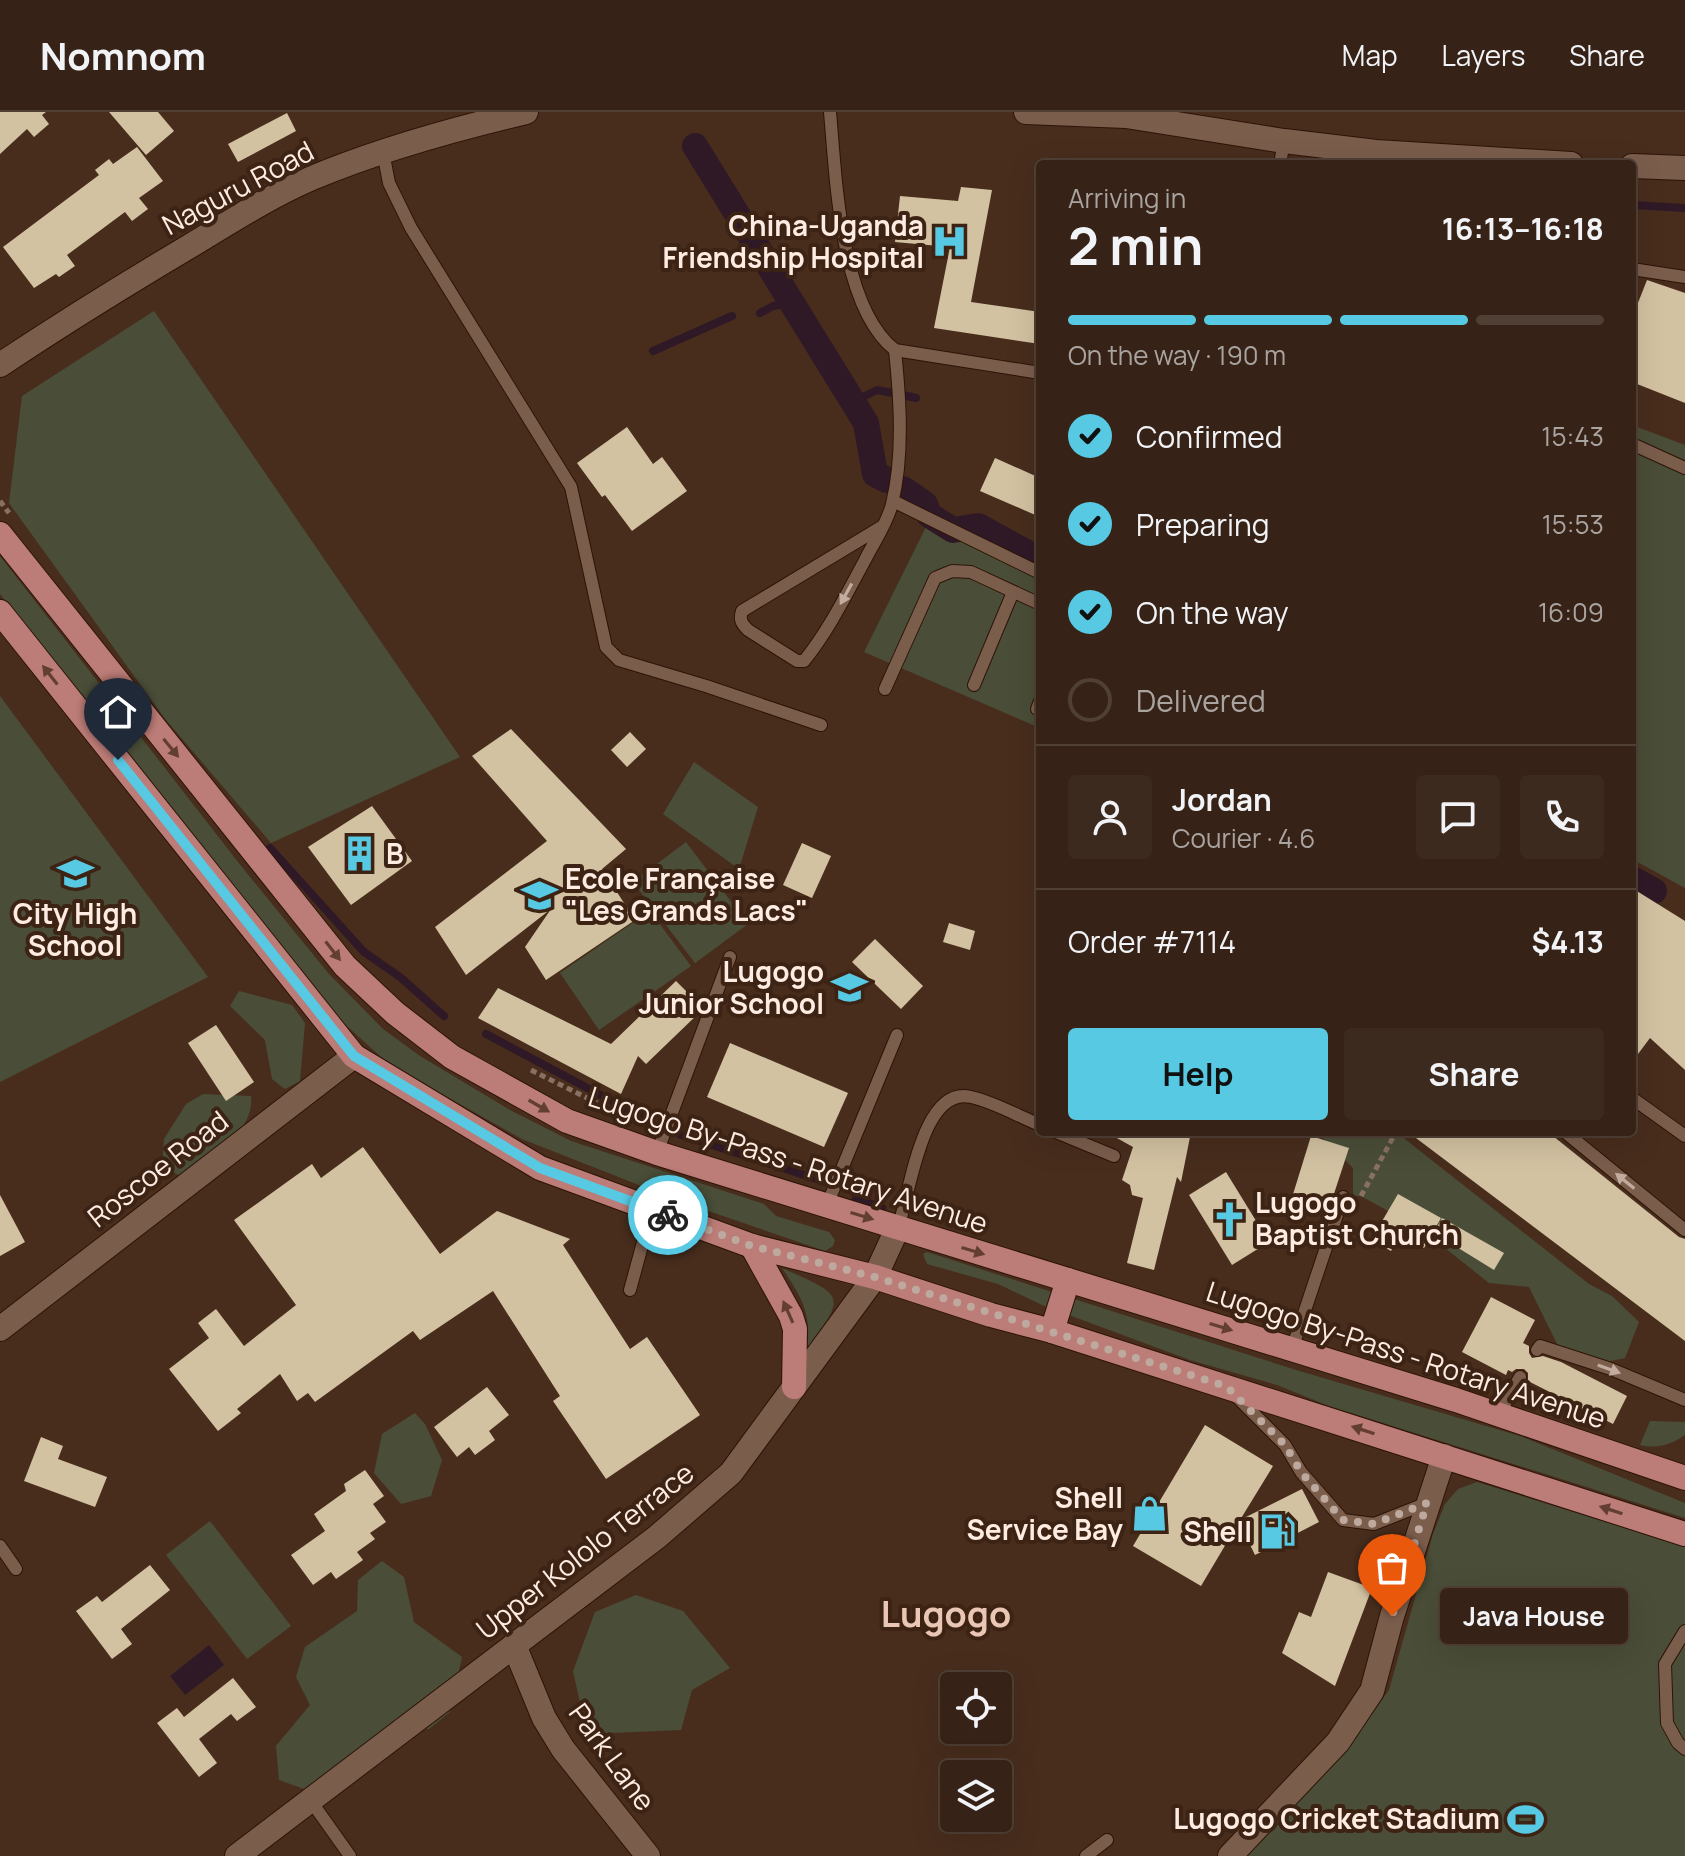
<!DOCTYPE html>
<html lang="en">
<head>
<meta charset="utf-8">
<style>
	body { margin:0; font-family:Manrope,sans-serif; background:#3d2a1f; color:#f1f3f6; height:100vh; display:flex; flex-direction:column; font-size:30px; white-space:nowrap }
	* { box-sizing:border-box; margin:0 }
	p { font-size:26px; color:#aaa4a1 }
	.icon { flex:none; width:44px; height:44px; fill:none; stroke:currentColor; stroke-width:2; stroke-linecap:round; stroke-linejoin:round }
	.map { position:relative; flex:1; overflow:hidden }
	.panel { position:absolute; left:1036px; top:48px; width:600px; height:976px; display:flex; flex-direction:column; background:#362216; border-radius:8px; box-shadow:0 8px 32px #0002,0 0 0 2px #503f35 }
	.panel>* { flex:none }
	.buttons { position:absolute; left:940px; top:1560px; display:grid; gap:16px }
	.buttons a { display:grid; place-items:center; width:72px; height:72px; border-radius:8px; background:#362216; box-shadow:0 8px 32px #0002,0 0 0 2px #503f35; font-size:40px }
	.pin { position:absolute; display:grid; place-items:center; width:68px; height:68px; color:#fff; margin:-82px -34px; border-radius:50% 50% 50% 0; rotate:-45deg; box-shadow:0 0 8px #0007 }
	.pin .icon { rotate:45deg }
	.courier { position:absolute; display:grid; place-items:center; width:80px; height:80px; margin:-40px; border:6px solid #57c9e2; border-radius:50%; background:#fff; color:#222; box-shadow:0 2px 10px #0007 }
	.bubble { position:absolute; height:56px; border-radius:8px; background:#362216; box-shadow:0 8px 32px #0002,0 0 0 2px #503f35; font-size:26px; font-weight:700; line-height:56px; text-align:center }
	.headline em { font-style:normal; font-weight:700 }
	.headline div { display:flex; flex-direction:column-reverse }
	.headline { display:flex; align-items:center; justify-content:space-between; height:136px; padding:0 32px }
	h1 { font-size:52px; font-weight:700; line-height:60px }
	.bar { display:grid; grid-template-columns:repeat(4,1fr); gap:12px 8px; align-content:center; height:96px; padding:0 32px }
	.bar i { height:10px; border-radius:6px; background:#503f35 }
	.bar .on { background:#57c9e2 }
	.bar p { grid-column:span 4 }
	.line { display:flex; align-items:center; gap:20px; padding:0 32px; border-top:2px solid #503f35 }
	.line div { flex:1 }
	.round { display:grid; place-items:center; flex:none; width:84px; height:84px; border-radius:8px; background:#3d2a1f }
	ol { padding:0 32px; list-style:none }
	li { display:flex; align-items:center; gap:24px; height:88px }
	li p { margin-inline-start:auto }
	li .icon { padding:8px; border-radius:50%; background:#57c9e2; color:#111; stroke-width:4 }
	li:last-child { color:#aaa4a1 }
	li i { width:44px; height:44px; border:4px solid #503f35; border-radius:50% }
	.primary-button { display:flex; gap:16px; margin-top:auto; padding:16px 32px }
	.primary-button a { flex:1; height:92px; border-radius:8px; background:#57c9e2; color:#111; font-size:32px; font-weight:700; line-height:92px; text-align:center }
	.primary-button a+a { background:#3d2a1f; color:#f1f3f6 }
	header { display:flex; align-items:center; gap:48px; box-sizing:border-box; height:112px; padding:0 40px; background:#362216; border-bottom:2px solid #503f35 }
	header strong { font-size:38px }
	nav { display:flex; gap:44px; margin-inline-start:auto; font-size:28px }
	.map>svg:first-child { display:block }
</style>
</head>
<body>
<header>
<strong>Nomnom</strong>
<nav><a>Map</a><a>Layers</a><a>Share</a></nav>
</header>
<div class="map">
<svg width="1685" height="1744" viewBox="0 0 1685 1744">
	<rect width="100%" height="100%" fill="#482d1d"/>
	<!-- green -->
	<g fill="#4a4e38">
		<polygon points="154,199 460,645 271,731 166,608 9,391 22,284"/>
		<polygon points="1632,313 1685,333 1685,776 1632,747"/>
		<polygon points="927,413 998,443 1040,467 1040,616 864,540"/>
		<polygon points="0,444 238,750 329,862 383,917 420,944 510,998 571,1029 764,1092 776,1104 829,1120 835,1128 833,1134 825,1139 682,1090 522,1027 390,953 338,906 259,816 0,482"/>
		<polygon points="0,584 208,865 0,970"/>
		<polygon points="694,650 758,695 739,757 663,702"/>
		<polygon points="686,730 748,812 695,851 633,770"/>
		<polygon points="650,799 691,854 599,918 560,861"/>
		<polygon points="239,879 292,893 305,911 300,969 285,977 272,967 265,928 230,894"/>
		<path d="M203 982 251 984C255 1022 207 1045 181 1064L162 1055 164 1027 186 992Z"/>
		<polygon points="1317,1020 1396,1020 1589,1172 1612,1184 1639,1210 1625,1246 1596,1252 1559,1236 1529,1175 1489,1171 1440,1132 1395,1107 1388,1099 1361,1084 1353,1084 1353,1056"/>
		<polygon points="927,1140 1296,1258 1520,1324 1685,1391 1685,1406 1329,1294 1277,1273 1190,1248 1042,1193 998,1172 927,1152 923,1142"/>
		<path d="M782 1156C849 1186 844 1182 806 1241 813 1204 803 1187 782 1156Z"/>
		<polygon points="415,1301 425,1312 442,1348 431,1384 401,1392 374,1361 382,1322"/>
		<path d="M1650 1309 1685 1310V1323C1670 1333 1658 1337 1640 1333Z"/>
		<polygon points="1477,1370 1685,1435 1685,1744 1246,1744 1349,1635 1389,1578 1433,1422 1445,1392 1458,1377"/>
		<polygon points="210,1409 291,1514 247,1547 166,1443"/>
		<polygon points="382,1449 404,1465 414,1510 462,1545 450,1600 429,1617 387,1616 304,1677 279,1668 276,1634 310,1593 296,1565 305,1535 357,1499 358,1468"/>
		<polygon points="636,1483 683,1499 730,1556 692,1578 681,1618 587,1622 573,1559 595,1500"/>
	</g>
	<!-- water -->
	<polygon fill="#301927" points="209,1533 224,1553 185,1583 170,1564"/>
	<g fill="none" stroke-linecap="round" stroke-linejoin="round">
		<!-- stream -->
		<g stroke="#301927" stroke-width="8">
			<polyline points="1632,93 1685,96"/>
			<polyline points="760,201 773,194 793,191"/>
			<polyline points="653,239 732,204"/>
			<polyline points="903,283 916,286"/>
			<polyline points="853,290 877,278 898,282"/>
			<polyline points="270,736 364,840 400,865 444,904"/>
			<polyline points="486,922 651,1010"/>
			<polyline points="681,1023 826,1070"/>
			<polyline points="856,1086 882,1096"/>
		</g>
		<!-- canal -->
		<g stroke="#301927" stroke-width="26">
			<polyline points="695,34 866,311 875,362 887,368"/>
			<polyline points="903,377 925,392 929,403 953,418 978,414 1040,448"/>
			<polyline points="1632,767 1654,779"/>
		</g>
	</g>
	<!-- building -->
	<g fill="#d3c2a2">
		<polygon points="0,0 46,0 42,3 49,12 34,25 27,17 0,42"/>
		<polygon points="109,0 158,0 174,19 146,43"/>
		<polygon points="287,1 296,19 238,50 228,32"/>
		<polygon points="137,35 163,69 139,86 148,97 132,109 125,100 67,143 75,154 59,165 56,162 34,176 3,135 99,63 95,58 109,47 113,52"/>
		<polygon points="961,75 992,78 971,190 1040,200 1040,232 934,216 950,135 895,130 900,84 958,89"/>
		<polygon points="1647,168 1685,181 1685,291 1632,270 1632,206"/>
		<polygon points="627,315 653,352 662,345 687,379 632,419 605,383 602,385 577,351"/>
		<polygon points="995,346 1040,366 1040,405 980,379"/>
		<polygon points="511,617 626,737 602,757 635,808 546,868 525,835 551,797 466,863 435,815 547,729 472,644"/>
		<polygon points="630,620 646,637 627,655 611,638"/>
		<polygon points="372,694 412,749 351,793 308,735"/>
		<polygon points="802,731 831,744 812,786 783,773"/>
		<polygon points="1632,776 1685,809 1685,958 1650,926 1632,950"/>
		<polygon points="949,811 975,819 970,838 943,830"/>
		<polygon points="875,827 923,874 901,897 852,850"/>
		<polygon points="676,869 702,895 700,900 646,952 638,944 621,982 478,906 498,876 611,932"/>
		<polygon points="216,913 254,970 226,989 188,931"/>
		<polygon points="730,931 848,981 824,1035 707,985"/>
		<polygon points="1106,1020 1191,1020 1181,1070 1177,1065 1154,1158 1127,1151 1143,1086 1132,1083 1130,1073 1122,1068 1133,1035"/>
		<polygon points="1408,1020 1548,1020 1679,1125 1685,1127 1685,1229"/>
		<polygon points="1311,1024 1349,1036 1327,1103 1290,1092"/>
		<polygon points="363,1035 440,1142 497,1099 570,1127 563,1133 630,1237 647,1225 700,1303 606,1367 553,1289 560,1284 493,1179 420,1228 413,1219 315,1290 308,1281 297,1289 280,1262 237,1297 241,1301 218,1319 169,1257 209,1226 198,1211 216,1197 244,1234 296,1193 234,1108 312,1052 321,1066"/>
		<polygon points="1226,1060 1269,1130 1232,1153 1189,1083"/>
		<polygon points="1398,1082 1441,1106 1424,1136 1399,1123 1391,1139 1371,1128"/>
		<polygon points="0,1083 25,1130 0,1144"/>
		<polygon points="1442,1106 1504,1141 1494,1158 1434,1121"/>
		<polygon points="1491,1185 1535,1208 1523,1231 1529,1234 1529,1241 1532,1246 1543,1244 1561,1250 1627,1284 1613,1312 1528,1269 1528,1261 1524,1257 1516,1257 1512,1260 1508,1258 1506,1263 1462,1240"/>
		<polygon points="487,1275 509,1303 489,1319 495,1328 475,1343 469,1335 457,1345 434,1315"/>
		<polygon points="1205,1313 1273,1354 1240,1408 1302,1377 1319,1410 1255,1443 1239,1410 1201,1474 1133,1434"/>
		<polygon points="41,1325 63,1334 58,1347 107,1365 95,1395 24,1369"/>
		<polygon points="365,1358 384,1384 373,1392 386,1410 370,1421 375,1427 357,1440 363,1448 336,1467 331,1460 313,1473 291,1443 325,1419 314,1402 346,1379 344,1372"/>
		<polygon points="150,1453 170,1478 121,1517 132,1532 112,1547 76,1499 97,1484 102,1490"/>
		<polygon points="1328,1460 1372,1476 1335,1574 1282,1541 1299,1500 1311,1505"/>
		<polygon points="233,1566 256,1595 237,1609 231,1602 199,1627 217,1651 199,1665 157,1611 177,1596 184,1605"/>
	</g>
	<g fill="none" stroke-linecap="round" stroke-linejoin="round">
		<defs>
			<g id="lane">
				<path d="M830 0C836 66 840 195 895 238L1040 261"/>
				<polyline points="383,40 389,71 411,116 571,375 606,535 619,548 706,574 821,613"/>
				<polyline points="1280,52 1284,29"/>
				<polyline points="1632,157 1685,165"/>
				<polyline points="1632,332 1685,356"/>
				<polyline points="893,389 1040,461"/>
				<path d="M883 414 742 499C739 508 742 512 748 518L797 549H804C829 518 846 483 865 448 874 430 887 412 892 392 904 343 900 287 895 238"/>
				<polyline points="974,573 1013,480"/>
				<polyline points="885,577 935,466 952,459 971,460 1040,492"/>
				<polyline points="1037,597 1040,589"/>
				<polyline points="1632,986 1685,1024"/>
				<polyline points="1056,1020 1114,1044"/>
				<polyline points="1565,1020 1685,1118"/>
				<polyline points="657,1041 730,845"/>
				<polyline points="827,1093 897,923"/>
				<path d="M898 1115C910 1084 921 973 971 985 994 990 1018 1004 1040 1013"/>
				<polyline points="630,1178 652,1097"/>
				<polyline points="1292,1237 1343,1085"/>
				<polyline points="1537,1238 1540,1234 1611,1257 1685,1288"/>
				<polyline points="1236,1284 1285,1333 1301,1360 1343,1408 1374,1412 1427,1391"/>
				<polyline points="1499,1302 1520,1265"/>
				<polyline points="0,1434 16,1457"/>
				<polyline points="1685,1519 1665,1552 1667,1611 1678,1631 1685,1637"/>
				<polyline points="311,1689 350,1744"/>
				<polyline points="1086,1744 1107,1728"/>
			</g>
			<g id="street">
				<polyline points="0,1217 354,944"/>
				<polyline points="514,1533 544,1606 563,1637 648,1744"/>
				<polyline points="1230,1744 1338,1630 1372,1579 1392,1504 1444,1344"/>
			</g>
			<g id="secondary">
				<polyline points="1026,0 1126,4 1284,29 1376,40 1571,52"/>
				<polyline points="1632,54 1685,56"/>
				<path d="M0 253C63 211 126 172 190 134 230 110 270 84 312 66 381 37 454 17 526 0"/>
				<polyline points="237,1744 657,1425 731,1361 875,1165 898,1115"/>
			</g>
			<g id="primary">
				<polyline points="0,422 345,854 395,901 452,945 567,1009 657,1041 1456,1288 1685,1366"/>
				<polyline points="0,500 354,944 540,1056 752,1134 875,1165 991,1203 1052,1219 1685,1422"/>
				<polyline points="752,1134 791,1204 795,1217 794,1275"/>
				<polyline points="1052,1219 1068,1168"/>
			</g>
		</defs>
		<!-- lane casing -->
		<use href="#lane" stroke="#2d1406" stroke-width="14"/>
		<!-- street casing -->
		<use href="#street" stroke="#2d1406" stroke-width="26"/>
		<!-- secondary casing -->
		<use href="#secondary" stroke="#2d1406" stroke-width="26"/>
		<!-- primary casing -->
		<use href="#primary" stroke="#2d1406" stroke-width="26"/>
		<!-- path -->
		<g stroke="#887163" stroke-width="5" stroke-dasharray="6 4" stroke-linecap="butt">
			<polyline points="0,389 9,401"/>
			<polyline points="531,958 597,991"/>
			<polyline points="1361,1084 1396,1020"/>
		</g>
		<!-- lane -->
		<use href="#lane" stroke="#7b5d4c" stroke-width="12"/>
		<!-- street -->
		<use href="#street" stroke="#7b5d4c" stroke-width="24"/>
		<!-- secondary -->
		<use href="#secondary" stroke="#7b5d4c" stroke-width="24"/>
		<!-- primary -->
		<use href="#primary" stroke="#bc7c77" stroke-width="24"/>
	</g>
	<!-- one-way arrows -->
	<defs><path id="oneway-solid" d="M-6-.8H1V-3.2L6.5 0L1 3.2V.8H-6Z" transform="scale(2)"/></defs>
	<g fill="#c3ac9f">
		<use href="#oneway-solid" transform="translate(846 482) rotate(119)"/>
		<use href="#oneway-solid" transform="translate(1625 1069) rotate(-141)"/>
		<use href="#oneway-solid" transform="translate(1609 1257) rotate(20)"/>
	</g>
	<g fill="#633e32">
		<use href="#oneway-solid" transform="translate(50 563) rotate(-128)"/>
		<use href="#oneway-solid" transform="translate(171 636) rotate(51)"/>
		<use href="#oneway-solid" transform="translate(333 839) rotate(52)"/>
		<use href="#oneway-solid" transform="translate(539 994) rotate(30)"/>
		<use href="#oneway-solid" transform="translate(862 1104) rotate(17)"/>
		<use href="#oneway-solid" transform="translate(973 1139) rotate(17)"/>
		<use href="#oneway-solid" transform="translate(788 1200) rotate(-114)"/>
		<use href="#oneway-solid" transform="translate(1221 1215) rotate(17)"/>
		<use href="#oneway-solid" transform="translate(1363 1318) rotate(-162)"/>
		<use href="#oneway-solid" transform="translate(1611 1398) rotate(-162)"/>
	</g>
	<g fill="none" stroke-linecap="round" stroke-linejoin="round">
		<!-- done -->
		<polyline stroke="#bea99e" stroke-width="8" stroke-dasharray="0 14.4" points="668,1103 752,1134 875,1165 1226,1274 1285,1333 1301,1360 1343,1408 1374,1412 1427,1391 1392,1504"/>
		<!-- route -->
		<polyline stroke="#57c9e2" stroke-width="10" points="118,648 354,944 540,1056 668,1103"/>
	</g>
	<!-- icons -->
	<defs>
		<symbol id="hospital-bare" viewBox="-9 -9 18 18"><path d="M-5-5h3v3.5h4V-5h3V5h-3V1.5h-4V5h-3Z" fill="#57c9e2" stroke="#3d2314" stroke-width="2.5" paint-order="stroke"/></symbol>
		<symbol id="building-bare" viewBox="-9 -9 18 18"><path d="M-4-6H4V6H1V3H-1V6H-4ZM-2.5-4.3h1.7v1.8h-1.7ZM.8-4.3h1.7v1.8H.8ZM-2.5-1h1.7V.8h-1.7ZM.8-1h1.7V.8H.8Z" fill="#57c9e2" stroke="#3d2314" stroke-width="2.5" paint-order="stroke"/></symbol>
		<symbol id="school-bare" viewBox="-9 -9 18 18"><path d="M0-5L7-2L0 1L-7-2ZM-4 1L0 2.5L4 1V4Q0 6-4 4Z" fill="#57c9e2" stroke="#3d2314" stroke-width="2.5" paint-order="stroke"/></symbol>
		<symbol id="church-bare" viewBox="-9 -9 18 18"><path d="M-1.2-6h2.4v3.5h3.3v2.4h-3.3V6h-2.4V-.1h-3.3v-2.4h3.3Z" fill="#57c9e2" stroke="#3d2314" stroke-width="2.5" paint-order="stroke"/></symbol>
		<symbol id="shop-bare" viewBox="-9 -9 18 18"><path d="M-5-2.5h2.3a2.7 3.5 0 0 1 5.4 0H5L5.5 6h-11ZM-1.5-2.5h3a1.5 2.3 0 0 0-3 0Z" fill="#57c9e2" stroke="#3d2314" stroke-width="2.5" paint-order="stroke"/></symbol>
		<symbol id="fuel-bare" viewBox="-9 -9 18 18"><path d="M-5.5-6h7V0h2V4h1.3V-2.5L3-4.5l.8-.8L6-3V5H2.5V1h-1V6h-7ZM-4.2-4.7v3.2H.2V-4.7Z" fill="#57c9e2" stroke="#3d2314" stroke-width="2.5" paint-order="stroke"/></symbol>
		<symbol id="stadium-bare" viewBox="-9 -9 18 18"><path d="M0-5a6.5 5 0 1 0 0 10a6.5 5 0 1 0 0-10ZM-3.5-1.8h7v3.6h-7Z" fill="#57c9e2" stroke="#3d2314" stroke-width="2.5" paint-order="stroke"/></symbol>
	</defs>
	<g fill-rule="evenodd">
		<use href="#hospital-bare" x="924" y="104" width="51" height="51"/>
		<use href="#building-bare" x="334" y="716" width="51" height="51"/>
		<use href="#school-bare" x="50" y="736" width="51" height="51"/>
		<use href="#school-bare" x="514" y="758" width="51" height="51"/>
		<use href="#school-bare" x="824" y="850" width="51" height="51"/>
		<use href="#church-bare" x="1204" y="1082" width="51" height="51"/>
		<use href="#shop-bare" x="1124" y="1376" width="51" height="51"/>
		<use href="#fuel-bare" x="1252" y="1394" width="51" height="51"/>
		<use href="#stadium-bare" x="1500" y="1682" width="51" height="51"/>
	</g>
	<g text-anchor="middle" stroke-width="8" stroke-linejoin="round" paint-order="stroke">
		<!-- street labels -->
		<g font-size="28" fill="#feece3" stroke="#3d2314">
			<text transform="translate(238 76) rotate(-28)" y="10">Naguru Road</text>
			<text transform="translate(788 1048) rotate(18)" y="10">Lugogo By-Pass - Rotary Avenue</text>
			<text transform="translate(158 1057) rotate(-38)" y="10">Roscoe Road</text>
			<text transform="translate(1406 1243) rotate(18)" y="10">Lugogo By-Pass - Rotary Avenue</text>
			<text transform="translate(585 1439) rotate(-38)" y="10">Upper Kololo Terrace</text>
			<text transform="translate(612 1645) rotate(54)" y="10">Park Lane</text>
		</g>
		<!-- poi labels -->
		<g font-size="28" font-weight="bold" fill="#feece3" stroke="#3d2314" text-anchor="end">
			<text x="924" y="124">China-Uganda<tspan x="924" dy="32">Friendship Hospital</tspan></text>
			<text x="386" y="752" text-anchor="start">B</text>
			<text x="565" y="777" text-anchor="start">Ecole Française<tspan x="565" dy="32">"Les Grands Lacs"</tspan></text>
			<text x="75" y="812" text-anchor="middle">City High<tspan x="75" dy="32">School</tspan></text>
			<text x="824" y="870">Lugogo<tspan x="824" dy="32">Junior School</tspan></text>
			<text x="1255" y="1101" text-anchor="start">Lugogo<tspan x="1255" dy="32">Baptist Church</tspan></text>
			<text x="1123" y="1396">Shell<tspan x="1123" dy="32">Service Bay</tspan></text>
			<text x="1252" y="1430">Shell</text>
			<text x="1500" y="1717">Lugogo Cricket Stadium</text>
		</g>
		<!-- district labels -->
		<g font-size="36" font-weight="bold" fill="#e9c7b4" stroke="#3d2314">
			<text x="946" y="1515">Lugogo</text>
		</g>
	</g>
</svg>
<div class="buttons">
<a><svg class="icon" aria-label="locate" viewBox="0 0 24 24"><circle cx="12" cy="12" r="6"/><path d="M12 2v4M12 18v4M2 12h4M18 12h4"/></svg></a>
<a><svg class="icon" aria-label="layers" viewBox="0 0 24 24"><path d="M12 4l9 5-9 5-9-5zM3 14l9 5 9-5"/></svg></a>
</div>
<div class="pin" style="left:1392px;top:1504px;background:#ea580c"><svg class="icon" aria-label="bag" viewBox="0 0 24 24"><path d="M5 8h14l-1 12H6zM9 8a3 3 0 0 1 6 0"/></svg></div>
<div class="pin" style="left:118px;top:648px;background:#1f2937"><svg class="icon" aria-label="home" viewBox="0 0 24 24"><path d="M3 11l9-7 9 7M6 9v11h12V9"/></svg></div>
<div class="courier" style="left:668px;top:1103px"><svg class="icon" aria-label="bike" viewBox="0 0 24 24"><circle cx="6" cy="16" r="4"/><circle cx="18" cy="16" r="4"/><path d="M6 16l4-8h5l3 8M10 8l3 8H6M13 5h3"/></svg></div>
<div class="bubble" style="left:1440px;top:1476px;width:188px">Java House</div>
<section class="panel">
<div class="headline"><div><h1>2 min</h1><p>Arriving in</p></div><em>16:13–16:18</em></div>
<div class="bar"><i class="on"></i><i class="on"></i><i class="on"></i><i></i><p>On the way · 190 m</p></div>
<ol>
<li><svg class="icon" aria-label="check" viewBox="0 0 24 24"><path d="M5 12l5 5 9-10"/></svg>Confirmed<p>15:43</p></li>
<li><svg class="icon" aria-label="check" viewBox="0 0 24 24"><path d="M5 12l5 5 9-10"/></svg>Preparing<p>15:53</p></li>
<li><svg class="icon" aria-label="check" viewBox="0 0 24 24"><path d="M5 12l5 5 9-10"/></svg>On the way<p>16:09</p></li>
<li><i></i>Delivered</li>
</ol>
<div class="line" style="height:144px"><a class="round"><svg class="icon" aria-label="person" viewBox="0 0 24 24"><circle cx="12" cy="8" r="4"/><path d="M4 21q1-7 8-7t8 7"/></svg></a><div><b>Jordan</b><p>Courier · 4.6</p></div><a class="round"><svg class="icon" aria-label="chat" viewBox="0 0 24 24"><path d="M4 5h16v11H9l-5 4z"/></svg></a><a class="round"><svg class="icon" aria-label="phone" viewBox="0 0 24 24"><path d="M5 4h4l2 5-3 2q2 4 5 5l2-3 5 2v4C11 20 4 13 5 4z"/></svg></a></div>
<div class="line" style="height:104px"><div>Order #7114</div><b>$4.13</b></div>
<div class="primary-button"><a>Help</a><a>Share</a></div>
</section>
</div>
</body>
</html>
